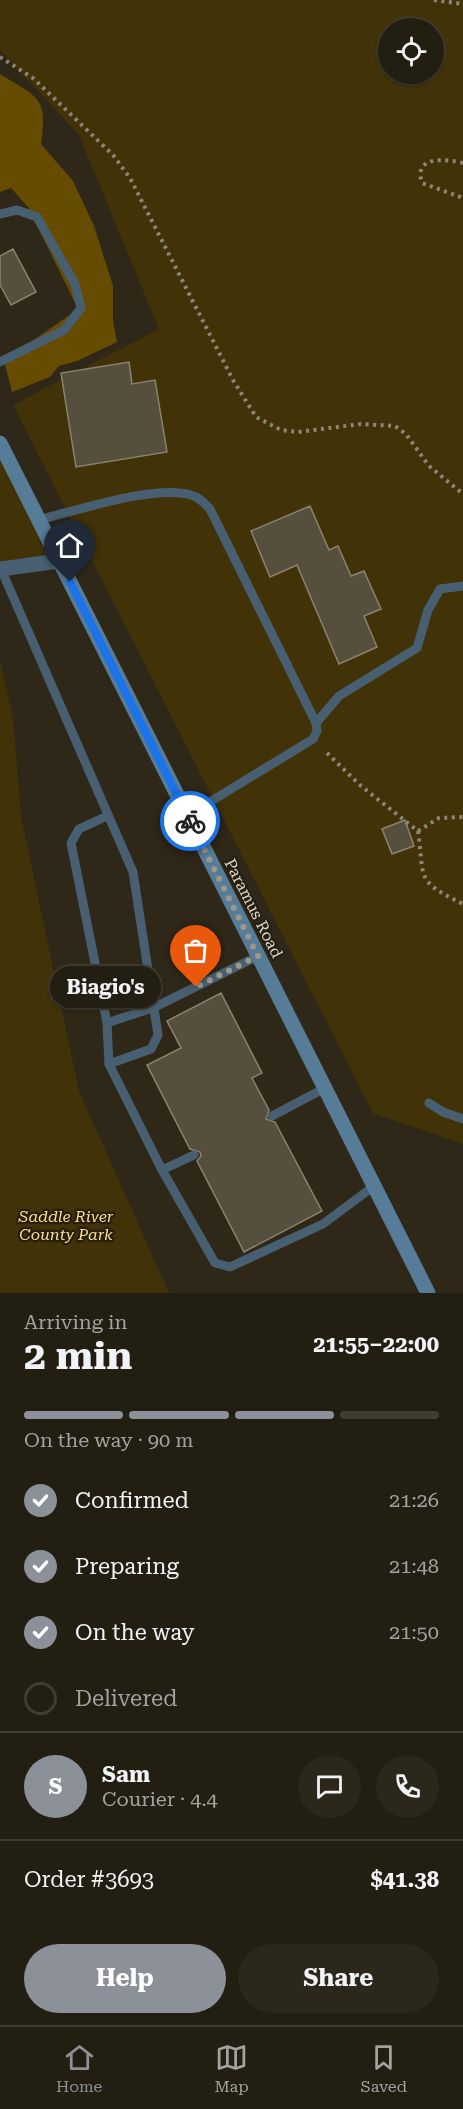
<!DOCTYPE html>
<html lang="en">
<head>
<meta charset="utf-8">
<style>
	body { margin:0; font-family:"Roboto Serif",serif; background:#2b271b; color:#f1f3f6; height:100vh; display:flex; flex-direction:column; font-size:22px; white-space:nowrap }
	* { box-sizing:border-box; margin:0 }
	p { font-size:20px; color:#a3a29f }
	.icon { flex:none; width:33px; height:33px; fill:none; stroke:currentColor; stroke-width:2; stroke-linecap:round; stroke-linejoin:round }
	.map { position:relative; height:1293px; overflow:hidden }
	.sheet { display:flex; flex-direction:column; background:#231e12; flex:1 }
	.sheet>* { flex:none }
	.controls { position:absolute; left:378px; top:18px; display:grid; gap:12px }
	.controls a { display:grid; place-items:center; width:66px; height:66px; border-radius:50%; background:#231e12; box-shadow:0 2px 4px #0004,0 0 0 2px #403c32; font-size:30px }
	.pin { position:absolute; display:grid; place-items:center; width:51px; height:51px; color:#fff; margin:-62px -26px; border-radius:50% 50% 50% 0; rotate:-45deg; box-shadow:0 0 6px #0007 }
	.pin .icon { rotate:45deg }
	.courier { position:absolute; display:grid; place-items:center; width:60px; height:60px; margin:-30px; border:4px solid #1a73e8; border-radius:50%; background:#fff; color:#222; box-shadow:0 2px 8px #0007 }
	.bubble { position:absolute; height:42px; border-radius:21px; background:#231e12; box-shadow:0 2px 4px #0004,0 0 0 2px #403c32; font-size:20px; font-weight:700; line-height:42px; text-align:center }
	.overview em { font-style:normal; font-weight:700 }
	.overview div { display:flex; flex-direction:column-reverse }
	.overview { display:flex; align-items:center; justify-content:space-between; height:102px; padding:0 24px }
	h1 { font-size:39px; font-weight:700; line-height:45px }
	.bar { display:grid; grid-template-columns:repeat(4,1fr); gap:9px 6px; align-content:center; height:72px; padding:0 24px }
	.bar i { height:8px; border-radius:4px; background:#403c32 }
	.bar .selected { background:#8c9099 }
	.bar p { grid-column:span 4 }
	.line { display:flex; align-items:center; gap:15px; padding:0 24px; border-top:2px solid #403c32 }
	.line div { flex:1 }
	.round { display:grid; place-items:center; flex:none; width:63px; height:63px; border-radius:32px; background:#2b271b }
	ol { padding:0 24px; list-style:none }
	li { display:flex; align-items:center; gap:18px; height:66px }
	li p { margin-inline-start:auto }
	li .icon { padding:6px; border-radius:50%; background:#8c9099; color:#fff; stroke-width:4 }
	li:last-child { color:#a3a29f }
	li i { width:33px; height:33px; border:3px solid #403c32; border-radius:50% }
	.primary-button { display:flex; gap:12px; margin-top:auto; padding:12px 24px }
	.primary-button a { flex:1; height:69px; border-radius:36px; background:#8c9099; color:#fff; font-size:24px; font-weight:700; line-height:69px; text-align:center }
	.primary-button a+a { background:#2b271b; color:#f1f3f6 }
	.menu { display:flex; justify-content:space-around; align-items:center; height:84px; border-top:2px solid #403c32; background:#231e12; font-size:16px; color:#a3a29f }
	.menu a { display:grid; justify-items:center; gap:3px }
	.menu .selected { color:#8c9099 }
	.map>svg:first-child { display:block }
</style>
</head>
<body>
<div class="map">
<svg width="463" height="1293" viewBox="0 0 463 1293">
	<rect width="100%" height="100%" fill="#2f2818"/>
	<!-- green -->
	<g fill="#413208" fill-rule="evenodd">
		<path d="M0 0H463V1144L373 1113 13 405 159 329 79 135 0 50ZM388 28H434V74H388Z"/>
		<polygon points="0,443 59,561 0,569"/>
		<polygon points="0,660 13,718 21,816 79,1091 169,1293 0,1293"/>
	</g>
	<!-- forest -->
	<path fill="#654c00" d="M0 74C38 98 48 96 41 144L73 181 94 226 113 286V321L117 342 77 361 59 366 50 377 12 392 4 361 78 309 28 207 11 188 0 192Z"/>
	<!-- building -->
	<g fill="#564f3d" stroke="#8b8370" stroke-width="1.5">
		<polygon points="13,249 36,292 11,305 0,285 0,256"/>
		<polygon points="129,362 132,384 155,380 167,452 76,467 61,373"/>
		<polygon points="310,506 329,550 338,546 351,576 364,571 381,609 364,616 377,647 339,664 297,565 270,577 251,531"/>
		<polygon points="405,820 414,846 392,854 382,829"/>
		<polygon points="221,993 262,1073 252,1078 269,1110 266,1119 275,1122 322,1211 244,1252 197,1161 201,1156 200,1152 190,1149 147,1065 181,1048 167,1021"/>
	</g>
	<g fill="none" stroke-linecap="round" stroke-linejoin="round">
		<!-- path -->
		<g stroke="#8c877a" stroke-width="4" stroke-dasharray="3 4.5" stroke-linecap="butt">
			<polyline points="434,0 463,4"/>
			<polyline points="0,57 33,78 113,155 130,178 233,380 256,417 281,430 298,432 361,424 395,426 406,434 429,466 463,494"/>
			<path d="M463 163C446 159 413 155 422 183L463 198"/>
			<polyline points="327,753 361,786 418,831 439,818 463,817"/>
			<path d="M418 831C425 879 414 880 463 904"/>
		</g>
		<!-- lane -->
		<g stroke="#475f70" stroke-width="9">
			<polyline points="0,214 17,210 37,217 75,284 81,308 64,330 0,362"/>
			<path d="M38 520C76 511 155 484 191 495 199 497 204 503 210 509L316 723"/>
			<polyline points="1,569 133,872 158,1035 151,1049 109,1064"/>
			<polyline points="107,816 79,829 71,843 107,1023 109,1064 162,1170 215,1263 230,1267 323,1224 374,1186"/>
			<polyline points="187,816 313,739 317,731 316,723 339,696 417,648 428,610 440,589 463,586"/>
			<polyline points="107,1023 155,1007 258,956"/>
			<polyline points="429,1103 443,1112 463,1119"/>
			<polyline points="272,1116 325,1088"/>
			<polyline points="162,1170 194,1155"/>
		</g>
		<!-- street -->
		<polyline stroke="#475f70" stroke-width="15" points="0,569 59,561"/>
		<!-- secondary -->
		<polyline stroke="#577c98" stroke-width="15" points="0,443 428,1293"/>
	</g>
	<g fill="none" stroke-linecap="round" stroke-linejoin="round">
		<!-- done -->
		<polyline stroke="#9e988c" stroke-width="6" stroke-dasharray="0 10.8" points="190,821 258,956 196,987"/>
		<!-- route -->
		<polyline stroke="#1a73e8" stroke-width="8" points="70,582 190,821"/>
	</g>
	<g text-anchor="middle" stroke-width="4.5" stroke-linejoin="round" paint-order="stroke">
		<!-- street labels -->
		<g font-size="16" fill="#d9d5cb" stroke="#261f0f">
			<text transform="translate(254 908) rotate(63)" y="6">Paramus Road</text>
		</g>
		<!-- park labels -->
		<g font-size="16" font-style="italic" fill="#fadc95" stroke="#261f0f">
			<text x="66" y="1222">Saddle River<tspan x="66" dy="18">County Park</tspan></text>
		</g>
	</g>
</svg>
<div class="controls">
<a><svg class="icon" aria-label="locate" viewBox="0 0 24 24"><circle cx="12" cy="12" r="6"/><path d="M12 2v4M12 18v4M2 12h4M18 12h4"/></svg></a>
</div>
<div class="pin" style="left:196px;top:987px;background:#ea580c"><svg class="icon" aria-label="bag" viewBox="0 0 24 24"><path d="M5 8h14l-1 12H6zM9 8a3 3 0 0 1 6 0"/></svg></div>
<div class="pin" style="left:70px;top:582px;background:#1f2937"><svg class="icon" aria-label="home" viewBox="0 0 24 24"><path d="M3 11l9-7 9 7M6 9v11h12V9"/></svg></div>
<div class="courier" style="left:190px;top:821px"><svg class="icon" aria-label="bike" viewBox="0 0 24 24"><circle cx="6" cy="16" r="4"/><circle cx="18" cy="16" r="4"/><path d="M6 16l4-8h5l3 8M10 8l3 8H6M13 5h3"/></svg></div>
<div class="bubble" style="left:50px;top:966px;width:111px">Biagio's</div>
</div>
<section class="sheet">
<div class="overview"><div><h1>2 min</h1><p>Arriving in</p></div><em>21:55–22:00</em></div>
<div class="bar"><i class="selected"></i><i class="selected"></i><i class="selected"></i><i></i><p>On the way · 90 m</p></div>
<ol>
<li><svg class="icon" aria-label="check" viewBox="0 0 24 24"><path d="M5 12l5 5 9-10"/></svg>Confirmed<p>21:26</p></li>
<li><svg class="icon" aria-label="check" viewBox="0 0 24 24"><path d="M5 12l5 5 9-10"/></svg>Preparing<p>21:48</p></li>
<li><svg class="icon" aria-label="check" viewBox="0 0 24 24"><path d="M5 12l5 5 9-10"/></svg>On the way<p>21:50</p></li>
<li><i></i>Delivered</li>
</ol>
<div class="line" style="height:108px"><b class="round" style="background:#8c9099;color:#fff">S</b><div><b>Sam</b><p>Courier · 4.4</p></div><a class="round"><svg class="icon" aria-label="chat" viewBox="0 0 24 24"><path d="M4 5h16v11H9l-5 4z"/></svg></a><a class="round"><svg class="icon" aria-label="phone" viewBox="0 0 24 24"><path d="M5 4h4l2 5-3 2q2 4 5 5l2-3 5 2v4C11 20 4 13 5 4z"/></svg></a></div>
<div class="line" style="height:78px"><div>Order #3693</div><b>$41.38</b></div>
<div class="primary-button"><a>Help</a><a>Share</a></div>
</section>
<nav class="menu">
<a class="selected"><svg class="icon" aria-label="home" viewBox="0 0 24 24"><path d="M3 11l9-7 9 7M6 9v11h12V9"/></svg>Home</a>
<a><svg class="icon" aria-label="map" viewBox="0 0 24 24"><path d="M3 6l6-2 6 2 6-2v14l-6 2-6-2-6 2zM9 4v14M15 6v14"/></svg>Map</a>
<a><svg class="icon" aria-label="saved" viewBox="0 0 24 24"><path d="M7 4h10v16l-5-4-5 4z"/></svg>Saved</a>
</nav>
</body>
</html>
